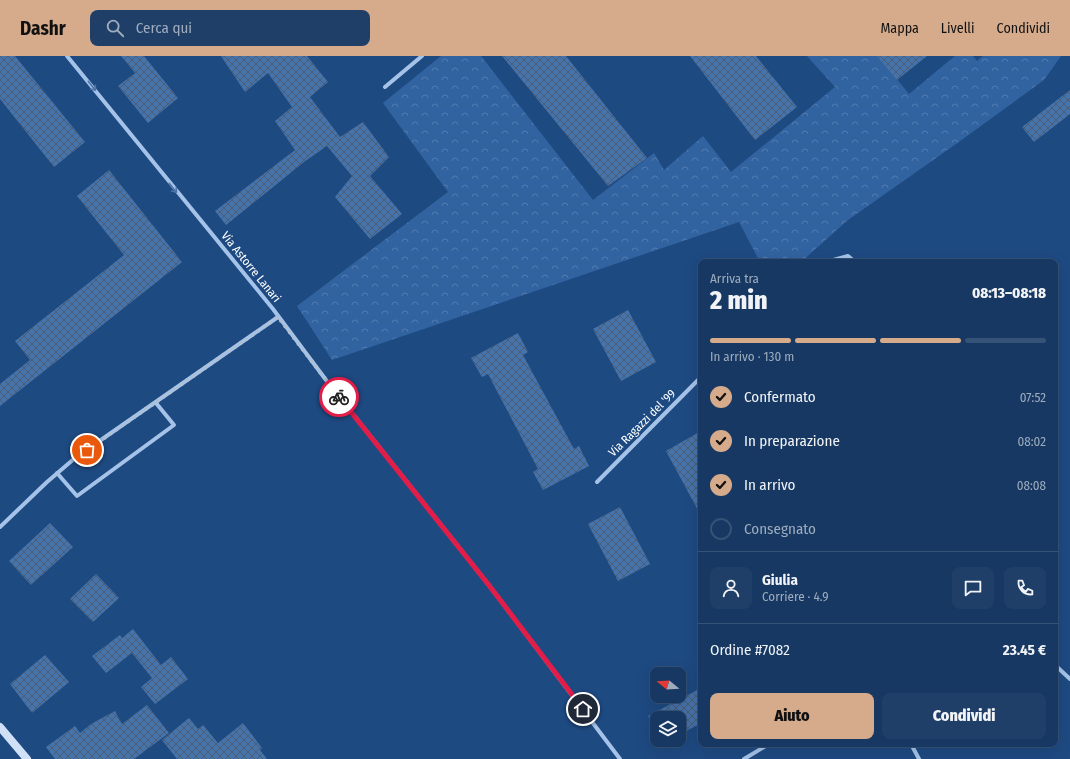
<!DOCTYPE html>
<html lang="it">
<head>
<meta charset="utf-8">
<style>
	body { margin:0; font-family:"Fira Sans Condensed",sans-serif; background:#1f3f68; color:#f1f3f6; height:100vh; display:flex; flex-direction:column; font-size:15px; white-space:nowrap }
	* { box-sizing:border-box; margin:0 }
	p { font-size:13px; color:#9eacbe }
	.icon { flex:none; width:22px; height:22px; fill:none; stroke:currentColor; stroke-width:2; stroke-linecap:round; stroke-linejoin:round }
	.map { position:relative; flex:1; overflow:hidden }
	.side { position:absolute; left:698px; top:203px; width:360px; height:488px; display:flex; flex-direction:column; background:#163862; border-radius:8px; box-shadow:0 4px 16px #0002,0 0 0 1px #355277 }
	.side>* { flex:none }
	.needle { width:26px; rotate:288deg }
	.controls { position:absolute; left:650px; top:611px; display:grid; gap:8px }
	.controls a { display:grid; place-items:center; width:36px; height:36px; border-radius:8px; background:#163862; box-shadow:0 4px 16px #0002,0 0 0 1px #355277; font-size:20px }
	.pin { position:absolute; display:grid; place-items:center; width:34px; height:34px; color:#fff; margin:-17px; border:2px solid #fff; border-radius:50%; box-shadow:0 1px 4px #0007 }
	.courier { position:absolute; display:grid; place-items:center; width:40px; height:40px; margin:-20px; border:3px solid #e11d48; border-radius:50%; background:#fff; color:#222; box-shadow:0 1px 5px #0007 }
	.overview em { font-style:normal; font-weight:800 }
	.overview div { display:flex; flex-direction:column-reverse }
	.overview { display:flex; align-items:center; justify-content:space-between; height:68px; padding:0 12px }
	h1 { font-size:26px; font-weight:800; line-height:30px }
	.bar { display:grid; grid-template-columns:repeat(4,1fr); gap:6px 4px; align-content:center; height:48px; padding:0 12px }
	.bar i { height:5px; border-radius:3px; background:#355277 }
	.bar .on { background:#d6ab8b }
	.bar p { grid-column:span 4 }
	.line { display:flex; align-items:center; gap:10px; padding:0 12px; border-top:1px solid #355277 }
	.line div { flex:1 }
	.round { display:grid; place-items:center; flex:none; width:42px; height:42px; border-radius:8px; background:#1f3f68 }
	ol { padding:0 12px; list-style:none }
	li { display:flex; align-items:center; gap:12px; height:44px }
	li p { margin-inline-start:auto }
	li .icon { padding:4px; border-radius:50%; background:#d6ab8b; color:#111; stroke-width:4 }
	li:last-child { color:#9eacbe }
	li i { width:22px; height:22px; border:2px solid #355277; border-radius:50% }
	.action { display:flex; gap:8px; margin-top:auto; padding:8px 12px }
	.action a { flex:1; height:46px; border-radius:8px; background:#d6ab8b; color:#111; font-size:16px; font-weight:800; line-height:46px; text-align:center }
	.action a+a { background:#1f3f68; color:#f1f3f6 }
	header { display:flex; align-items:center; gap:24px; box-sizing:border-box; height:56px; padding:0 20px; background:#d6ab8b; color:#111 }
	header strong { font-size:19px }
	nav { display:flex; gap:22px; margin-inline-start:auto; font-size:14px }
	.search { width:280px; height:36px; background:#1f3f68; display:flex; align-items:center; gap:10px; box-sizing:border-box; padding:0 14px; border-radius:8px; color:#9eacbe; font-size:15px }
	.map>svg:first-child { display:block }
</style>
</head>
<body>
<header>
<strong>Dashr</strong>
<div class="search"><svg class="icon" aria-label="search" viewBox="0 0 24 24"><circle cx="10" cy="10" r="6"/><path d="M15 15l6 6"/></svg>Cerca qui</div>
<nav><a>Mappa</a><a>Livelli</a><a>Condividi</a></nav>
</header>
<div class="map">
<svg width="1070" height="703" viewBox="0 0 1070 703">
	<defs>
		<pattern id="park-crowns" width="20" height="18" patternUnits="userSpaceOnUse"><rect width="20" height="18" fill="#3263a1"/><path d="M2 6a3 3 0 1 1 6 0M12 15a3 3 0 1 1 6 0" fill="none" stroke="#517aaf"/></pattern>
		<pattern id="building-cross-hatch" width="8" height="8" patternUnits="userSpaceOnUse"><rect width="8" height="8" fill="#4773ab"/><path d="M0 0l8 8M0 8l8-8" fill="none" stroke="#4a5e77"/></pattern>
	</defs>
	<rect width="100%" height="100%" fill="#1e4a82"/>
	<!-- park -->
	<polygon fill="url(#park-crowns)" points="441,0 481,0 593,144 654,97 664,114 703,80 731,116 835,31 807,0 878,0 909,38 955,0 973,0 977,5 983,0 1061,0 1044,24 956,88 848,164 801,206 760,206 739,166 332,304 297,250 448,136 383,47"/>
	<!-- building -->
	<g fill="url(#building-cross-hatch)">
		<polygon points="0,0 15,0 85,86 54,111 0,43"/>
		<polygon points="121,0 144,0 178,42 148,67 118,30 135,17"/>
		<polygon points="221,0 307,0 328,26 310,41 340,81 363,66 389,101 370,120 402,158 370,183 335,141 352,120 327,90 304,106 226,169 215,155 295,94 275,65 292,51 268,17 245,36"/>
		<polygon points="502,0 566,0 647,102 608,130"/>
		<polygon points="690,0 756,0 797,51 755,84"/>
		<polygon points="877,0 927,0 897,24"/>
		<polygon points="1070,34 1070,58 1034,86 1022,71"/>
		<polygon points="109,114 182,206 0,350 0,328 30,304 15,285 124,199 77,140"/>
		<polygon points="628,254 656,306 621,325 593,273"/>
		<polygon points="518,277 528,296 523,299 574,393 579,390 589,410 543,434 533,416 538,413 499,339 488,318 482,321 471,302"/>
		<polygon points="701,375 701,460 666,395"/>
		<polygon points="620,451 650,508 618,525 588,468"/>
		<polygon points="50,467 73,491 31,529 9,505"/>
		<polygon points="96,518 119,542 93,566 70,543"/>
		<polygon points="133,573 161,609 171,601 188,623 155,648 141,631 152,622 132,597 106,617 92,600 120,579 122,582"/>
		<polygon points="45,599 69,626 32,657 10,628"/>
		<polygon points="701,632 701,667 679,679 679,662 657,662 657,676 648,660"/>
		<polygon points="147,649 169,677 134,703 55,703 46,691 75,670 80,677 91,668 115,655 122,668"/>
		<polygon points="189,662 198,673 203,669 218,687 243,667 262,692 260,694 267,703 177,703 162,684"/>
	</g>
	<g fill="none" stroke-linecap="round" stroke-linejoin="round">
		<!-- street -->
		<g stroke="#a5c3e9" stroke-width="4">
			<polyline points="67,0 273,253 329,328 488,528 620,703"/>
			<polyline points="385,31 422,0"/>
			<polyline points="826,206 848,200 855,206"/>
			<polyline points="57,417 77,440 174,369 156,347"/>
			<polyline points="597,426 701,321"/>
			<polyline points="0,471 47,426 75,402 278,261"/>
			<polyline points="1055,609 1070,623"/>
			<polyline points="911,688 919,703"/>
			<polyline points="744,703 769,688"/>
		</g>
		<!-- secondary -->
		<polyline stroke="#d0e1f7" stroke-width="8" points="0,671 27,703"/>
	</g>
	<!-- one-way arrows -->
	<defs><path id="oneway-shaft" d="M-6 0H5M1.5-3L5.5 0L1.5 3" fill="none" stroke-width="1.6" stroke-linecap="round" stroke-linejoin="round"/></defs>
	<g stroke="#4d74a6">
		<use href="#oneway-shaft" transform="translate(92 30) rotate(51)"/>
		<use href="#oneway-shaft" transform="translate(173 132) rotate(51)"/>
	</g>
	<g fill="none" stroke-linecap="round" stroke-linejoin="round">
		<!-- done -->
		<polyline stroke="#b0c0d3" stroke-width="4" stroke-dasharray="0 7.2" points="87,394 278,261 339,341"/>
		<!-- route -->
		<polyline stroke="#e11d48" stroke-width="5" points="339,341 488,528 583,653"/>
	</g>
	<g text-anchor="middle" stroke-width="3" stroke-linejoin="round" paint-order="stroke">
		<!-- street labels -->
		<g font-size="12" fill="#fff" stroke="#1e4a82">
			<text transform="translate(251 211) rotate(51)" y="4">Via Astorre Lanari</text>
			<text transform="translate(642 367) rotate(-45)" y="4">Via Ragazzi del '99</text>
		</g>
	</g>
</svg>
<div class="controls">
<a><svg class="needle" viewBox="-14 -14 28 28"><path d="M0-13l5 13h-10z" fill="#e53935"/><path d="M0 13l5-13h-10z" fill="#9eacbe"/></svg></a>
<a><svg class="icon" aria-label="layers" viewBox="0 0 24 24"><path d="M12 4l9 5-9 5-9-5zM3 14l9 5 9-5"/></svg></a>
</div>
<div class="pin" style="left:87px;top:394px;background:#ea580c"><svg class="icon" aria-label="bag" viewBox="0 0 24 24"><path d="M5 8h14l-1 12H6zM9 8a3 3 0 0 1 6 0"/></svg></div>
<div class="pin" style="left:583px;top:653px;background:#1f2937"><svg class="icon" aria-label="home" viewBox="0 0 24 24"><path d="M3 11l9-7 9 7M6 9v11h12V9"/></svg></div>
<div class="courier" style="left:339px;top:341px"><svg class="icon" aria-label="bike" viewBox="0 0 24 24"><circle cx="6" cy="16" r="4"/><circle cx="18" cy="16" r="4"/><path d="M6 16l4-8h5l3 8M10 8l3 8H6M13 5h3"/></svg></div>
<section class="side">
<div class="overview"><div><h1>2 min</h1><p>Arriva tra</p></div><em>08:13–08:18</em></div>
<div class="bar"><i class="on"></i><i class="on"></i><i class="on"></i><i></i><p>In arrivo · 130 m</p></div>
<ol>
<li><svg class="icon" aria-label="check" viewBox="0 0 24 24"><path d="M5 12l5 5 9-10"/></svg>Confermato<p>07:52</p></li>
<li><svg class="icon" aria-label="check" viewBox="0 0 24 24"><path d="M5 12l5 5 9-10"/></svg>In preparazione<p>08:02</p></li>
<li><svg class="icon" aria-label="check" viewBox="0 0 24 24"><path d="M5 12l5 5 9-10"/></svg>In arrivo<p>08:08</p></li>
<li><i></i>Consegnato</li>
</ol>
<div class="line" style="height:72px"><a class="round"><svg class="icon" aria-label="person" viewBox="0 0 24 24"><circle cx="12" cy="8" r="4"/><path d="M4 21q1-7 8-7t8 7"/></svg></a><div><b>Giulia</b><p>Corriere · 4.9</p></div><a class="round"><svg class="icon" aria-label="chat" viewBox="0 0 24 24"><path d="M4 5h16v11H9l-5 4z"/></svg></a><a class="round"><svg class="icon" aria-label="phone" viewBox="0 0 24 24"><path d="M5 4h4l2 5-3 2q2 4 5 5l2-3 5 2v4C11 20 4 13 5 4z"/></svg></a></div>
<div class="line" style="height:52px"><div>Ordine #7082</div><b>23.45 €</b></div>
<div class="action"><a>Aiuto</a><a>Condividi</a></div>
</section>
</div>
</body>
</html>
